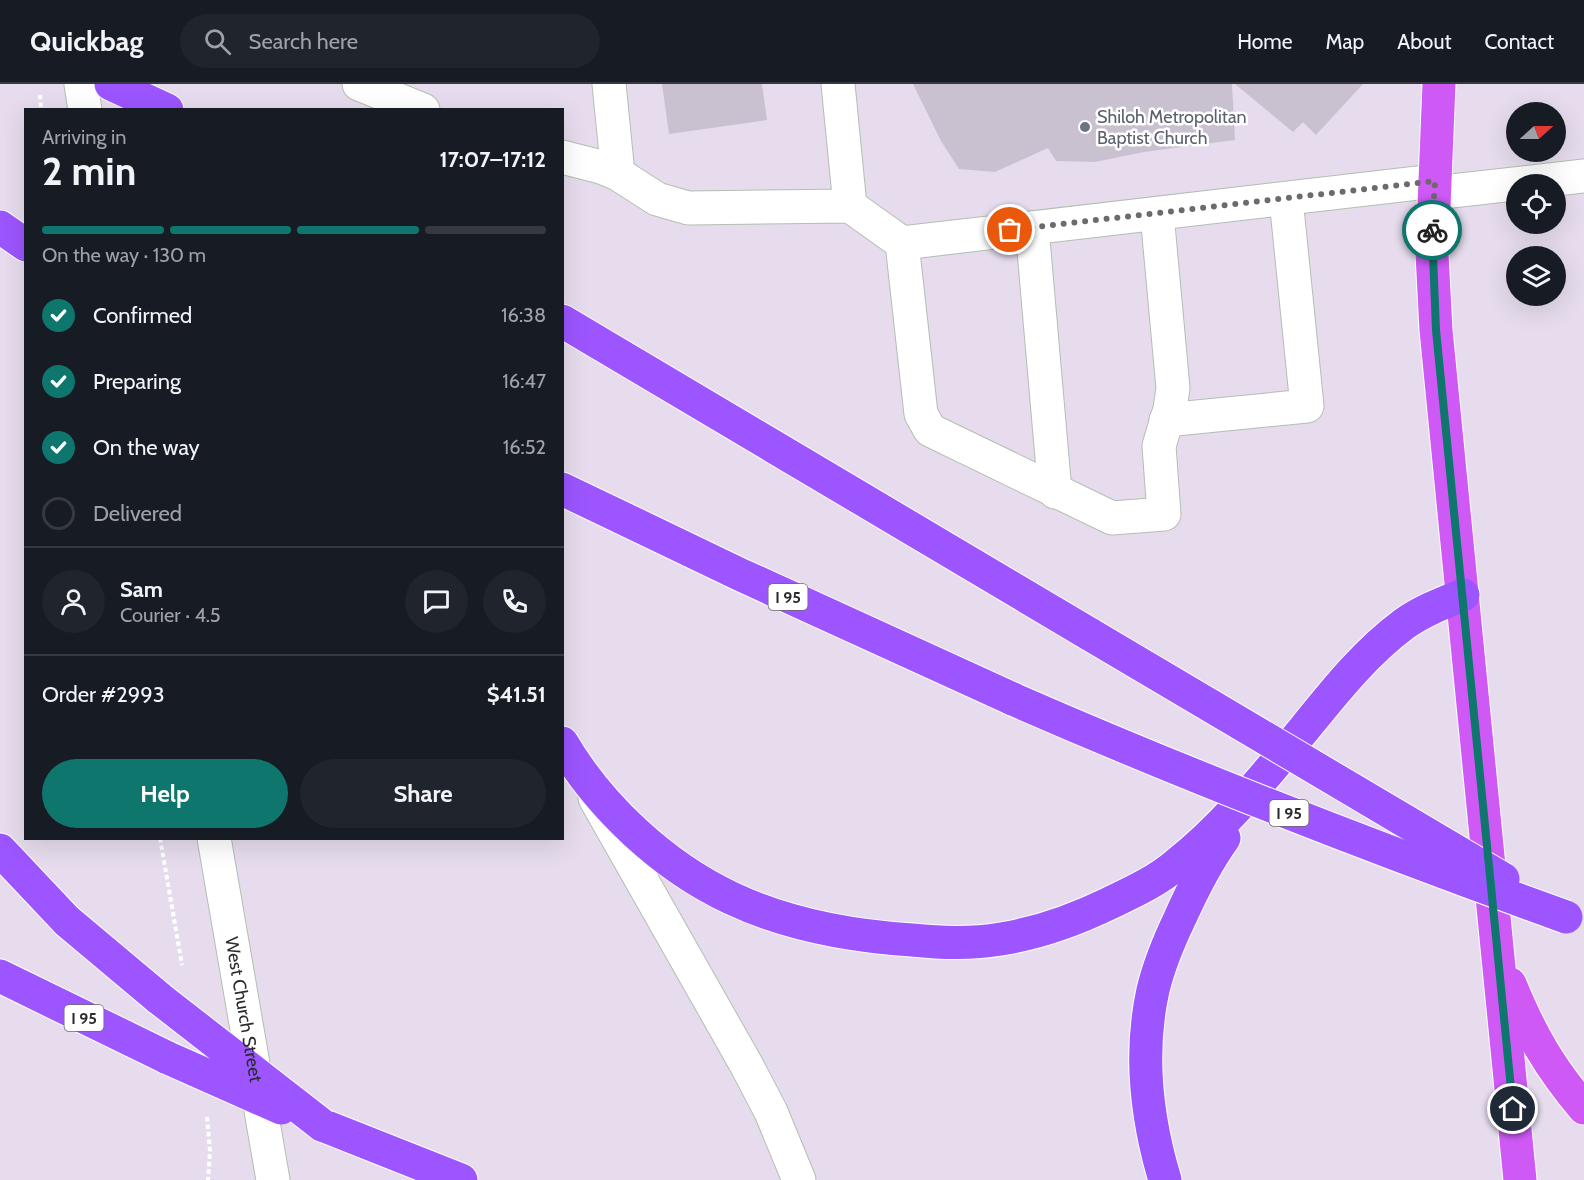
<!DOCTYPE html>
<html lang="en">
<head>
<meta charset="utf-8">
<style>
	body { margin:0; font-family:Cabin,sans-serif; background:#20242c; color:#f1f3f6; height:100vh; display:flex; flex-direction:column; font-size:22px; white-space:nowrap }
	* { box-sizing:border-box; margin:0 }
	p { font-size:20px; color:#9ea1a6 }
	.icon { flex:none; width:33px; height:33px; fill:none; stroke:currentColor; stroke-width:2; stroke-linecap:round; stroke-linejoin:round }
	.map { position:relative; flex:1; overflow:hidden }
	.panel { position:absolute; left:24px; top:24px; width:540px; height:732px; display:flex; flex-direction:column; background:#171b24; border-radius:0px; box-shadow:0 6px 24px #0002 }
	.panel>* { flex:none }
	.needle { width:39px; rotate:69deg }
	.fabs { position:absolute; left:1506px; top:18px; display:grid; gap:12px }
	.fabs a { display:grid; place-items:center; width:60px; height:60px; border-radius:50%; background:#171b24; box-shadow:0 6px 24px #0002; font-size:30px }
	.pin { position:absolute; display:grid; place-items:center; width:51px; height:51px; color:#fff; margin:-26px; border:3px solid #fff; border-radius:50%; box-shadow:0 2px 6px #0007 }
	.courier { position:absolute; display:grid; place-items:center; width:60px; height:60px; margin:-30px; border:4px solid #0f766e; border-radius:50%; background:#fff; color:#222; box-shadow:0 2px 8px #0007 }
	.overview em { font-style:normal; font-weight:700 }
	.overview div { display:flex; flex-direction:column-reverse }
	.overview { display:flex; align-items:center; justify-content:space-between; height:102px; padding:0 18px }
	h1 { font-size:39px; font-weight:700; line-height:45px }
	.bar { display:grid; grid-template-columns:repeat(4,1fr); gap:9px 6px; align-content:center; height:72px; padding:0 18px }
	.bar i { height:8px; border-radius:4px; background:#363941 }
	.bar .on { background:#0f766e }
	.bar p { grid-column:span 4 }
	.line { display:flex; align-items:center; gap:15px; padding:0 18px; border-top:2px solid #363941 }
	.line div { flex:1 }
	.round { display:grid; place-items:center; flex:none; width:63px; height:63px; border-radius:32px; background:#20242c }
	ol { padding:0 18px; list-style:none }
	li { display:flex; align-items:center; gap:18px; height:66px }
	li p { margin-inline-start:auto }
	li .icon { padding:6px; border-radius:50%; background:#0f766e; color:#fff; stroke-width:4 }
	li:last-child { color:#9ea1a6 }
	li i { width:33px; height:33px; border:3px solid #363941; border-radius:50% }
	.button { display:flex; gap:12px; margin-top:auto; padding:12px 18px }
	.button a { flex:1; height:69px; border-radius:36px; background:#0f766e; color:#fff; font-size:24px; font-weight:700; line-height:69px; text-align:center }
	.button a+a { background:#20242c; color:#f1f3f6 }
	header { display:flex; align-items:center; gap:36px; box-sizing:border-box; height:84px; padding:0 30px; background:#171b24; border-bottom:2px solid #363941 }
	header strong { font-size:28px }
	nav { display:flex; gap:33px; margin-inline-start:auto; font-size:21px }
	.search { width:420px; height:54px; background:#20242c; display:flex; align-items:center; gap:15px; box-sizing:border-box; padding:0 21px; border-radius:33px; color:#9ea1a6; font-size:22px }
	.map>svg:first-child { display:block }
</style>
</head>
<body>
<header>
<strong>Quickbag</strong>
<div class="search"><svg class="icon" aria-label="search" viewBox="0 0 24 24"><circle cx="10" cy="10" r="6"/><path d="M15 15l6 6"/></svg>Search here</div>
<nav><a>Home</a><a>Map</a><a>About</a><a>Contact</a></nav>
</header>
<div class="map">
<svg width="1584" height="1096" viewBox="0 0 1584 1096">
	<rect width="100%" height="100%" fill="#e6dced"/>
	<!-- building -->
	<g fill="#cac1d0">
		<polygon points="662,0 762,0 767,36 669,50"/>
		<polygon points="913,0 1232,0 1235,56 1144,68 1095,78 1056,77 1048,64 995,88 959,85 941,57"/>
		<polygon points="1235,0 1363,0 1316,51 1303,38 1293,48"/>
	</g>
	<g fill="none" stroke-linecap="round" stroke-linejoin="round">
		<defs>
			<g id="minor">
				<polyline points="81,0 85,26"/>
				<polyline points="359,0 423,26"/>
				<polyline points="609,0 618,90"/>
				<polyline points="838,0 850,122"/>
				<polyline points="562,73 601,83 618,90 657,115 688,124 850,122 902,159 1435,97"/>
				<polyline points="1434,109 1584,92"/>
				<polyline points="1032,144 1055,408"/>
				<polyline points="902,159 921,330 930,346 1112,434 1164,430 1159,362 1170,325 1173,304 1157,130"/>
				<polyline points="1166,336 1307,322 1286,115"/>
				<polyline points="595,714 747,982 771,1028 799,1096"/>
				<path id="s1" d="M214 754 273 1096"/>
			</g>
			<g id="major">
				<polyline points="1439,0 1432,170 1436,246 1520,1096"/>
				<path d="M1510 900C1530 949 1549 983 1584 1024"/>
			</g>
			<g id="highway">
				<polyline points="111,0 167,26"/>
				<polyline points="0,143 26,161"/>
				<polyline points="562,237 1091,551"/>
				<polyline points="562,405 739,490 1015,616"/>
				<path d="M562 659C600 723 663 782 731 814 788 841 850 852 912 856 941 859 972 860 1001 855 1039 849 1075 836 1110 819 1133 808 1157 797 1177 780 1226 741 1265 692 1305 644 1335 607 1365 569 1404 540 1422 527 1443 519 1463 511"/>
				<polyline points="0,766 67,837 160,915"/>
				<polyline points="0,892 168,974"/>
				<polyline points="322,1041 461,1096"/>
				<path d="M1165 1096C1147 1036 1139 969 1153 906 1159 881 1169 857 1180 834 1193 805 1206 779 1224 754"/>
			</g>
		</defs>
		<!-- minor casing -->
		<use href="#minor" stroke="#b3bfb0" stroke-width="35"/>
		<!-- major casing -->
		<use href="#major" stroke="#fff" stroke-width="35"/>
		<!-- highway casing -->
		<use href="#highway" stroke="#fff" stroke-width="35"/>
		<!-- path -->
		<g stroke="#fff" stroke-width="4" stroke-dasharray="4.5 3" stroke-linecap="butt">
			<polyline points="40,11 41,26"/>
			<polyline points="160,754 182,881"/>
			<polyline points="207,1033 210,1067 208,1096"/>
		</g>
		<!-- minor -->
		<use href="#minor" stroke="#fff" stroke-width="33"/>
		<!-- major -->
		<use href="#major" stroke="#ce59f5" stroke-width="33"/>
		<!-- highway -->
		<use href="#highway" stroke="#9c55ff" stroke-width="33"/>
		<defs>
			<g id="highway-bridge">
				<polyline points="1091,551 1503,795"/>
				<path d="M1015 616C1196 695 1380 766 1566 833"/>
				<polyline points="160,915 322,1041"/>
				<polyline points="168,974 281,1024"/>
			</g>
		</defs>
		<!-- highway-bridge casing -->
		<use href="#highway-bridge" stroke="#fff" stroke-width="35" stroke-linecap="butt"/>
		<!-- highway-bridge -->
		<use href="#highway-bridge" stroke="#9c55ff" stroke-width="33"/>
	</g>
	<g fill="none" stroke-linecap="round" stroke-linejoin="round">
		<!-- done -->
		<polyline stroke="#6c696f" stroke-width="6" stroke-dasharray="0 10.8" points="1010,146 1435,97 1432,146"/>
		<!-- route -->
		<polyline stroke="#0f766e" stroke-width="8" points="1432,146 1436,246 1513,1025"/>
	</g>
	<!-- markers -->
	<circle fill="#6b7280" stroke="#fff" stroke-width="2" cx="1085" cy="43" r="6"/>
	<g text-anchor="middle" stroke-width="5" stroke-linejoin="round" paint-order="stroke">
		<!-- shield labels -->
		<g fill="#fff" stroke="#6b6b6b" stroke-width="1.5">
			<rect x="768.5" y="500" width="39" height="26" rx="4.5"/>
			<rect x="1269.5" y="716" width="39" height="26" rx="4.5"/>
			<rect x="64.5" y="921" width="39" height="26" rx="4.5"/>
		</g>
		<g font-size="16" font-weight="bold" fill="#2b2b2b">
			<text x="788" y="519">I 95</text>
			<text x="1289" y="735">I 95</text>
			<text x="84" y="940">I 95</text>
		</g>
		<!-- worship labels -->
		<g font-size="18" fill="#5b616d" stroke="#fff" text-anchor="start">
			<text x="1097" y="39">Shiloh Metropolitan<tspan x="1097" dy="21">Baptist Church</tspan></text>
		</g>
		<!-- street labels -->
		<g font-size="18" fill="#2b2b2b" stroke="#fff">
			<text dy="6" stroke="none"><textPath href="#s1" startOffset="174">West Church Street</textPath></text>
		</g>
	</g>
</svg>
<div class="fabs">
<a><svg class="needle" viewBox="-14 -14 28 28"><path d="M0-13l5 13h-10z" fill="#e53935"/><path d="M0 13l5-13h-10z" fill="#9ea1a6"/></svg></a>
<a><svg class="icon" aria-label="locate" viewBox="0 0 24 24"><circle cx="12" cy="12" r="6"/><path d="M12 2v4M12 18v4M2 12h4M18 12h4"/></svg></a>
<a><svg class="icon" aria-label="layers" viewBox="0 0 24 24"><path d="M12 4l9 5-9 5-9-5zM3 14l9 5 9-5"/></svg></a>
</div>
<div class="pin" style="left:1010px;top:146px;background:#ea580c"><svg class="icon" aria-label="bag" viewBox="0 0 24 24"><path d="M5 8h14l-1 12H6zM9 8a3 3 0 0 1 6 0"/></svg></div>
<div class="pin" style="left:1513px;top:1025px;background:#1f2937"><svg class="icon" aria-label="home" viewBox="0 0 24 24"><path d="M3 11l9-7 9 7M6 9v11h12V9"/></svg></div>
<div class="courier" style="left:1432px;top:146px"><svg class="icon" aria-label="bike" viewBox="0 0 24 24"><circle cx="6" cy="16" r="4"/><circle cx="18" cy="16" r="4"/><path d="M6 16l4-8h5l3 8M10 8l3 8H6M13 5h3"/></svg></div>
<section class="panel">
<div class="overview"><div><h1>2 min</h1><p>Arriving in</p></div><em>17:07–17:12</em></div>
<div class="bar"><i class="on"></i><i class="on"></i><i class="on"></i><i></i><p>On the way · 130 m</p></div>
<ol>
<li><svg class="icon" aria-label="check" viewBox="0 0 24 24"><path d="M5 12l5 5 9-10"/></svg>Confirmed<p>16:38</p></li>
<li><svg class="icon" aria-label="check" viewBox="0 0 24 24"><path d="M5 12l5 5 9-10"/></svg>Preparing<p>16:47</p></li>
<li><svg class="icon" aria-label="check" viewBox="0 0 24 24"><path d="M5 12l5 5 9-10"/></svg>On the way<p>16:52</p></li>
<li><i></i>Delivered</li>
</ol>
<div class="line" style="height:108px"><a class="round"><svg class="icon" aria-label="person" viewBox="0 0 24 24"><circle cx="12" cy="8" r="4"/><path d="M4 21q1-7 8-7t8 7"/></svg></a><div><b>Sam</b><p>Courier · 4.5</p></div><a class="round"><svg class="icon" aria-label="chat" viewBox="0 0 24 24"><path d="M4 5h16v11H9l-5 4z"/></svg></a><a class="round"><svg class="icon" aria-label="phone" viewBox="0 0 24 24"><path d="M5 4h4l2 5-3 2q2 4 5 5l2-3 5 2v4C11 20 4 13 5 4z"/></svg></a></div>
<div class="line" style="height:78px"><div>Order #2993</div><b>$41.51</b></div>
<div class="button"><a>Help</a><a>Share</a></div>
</section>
</div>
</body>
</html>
